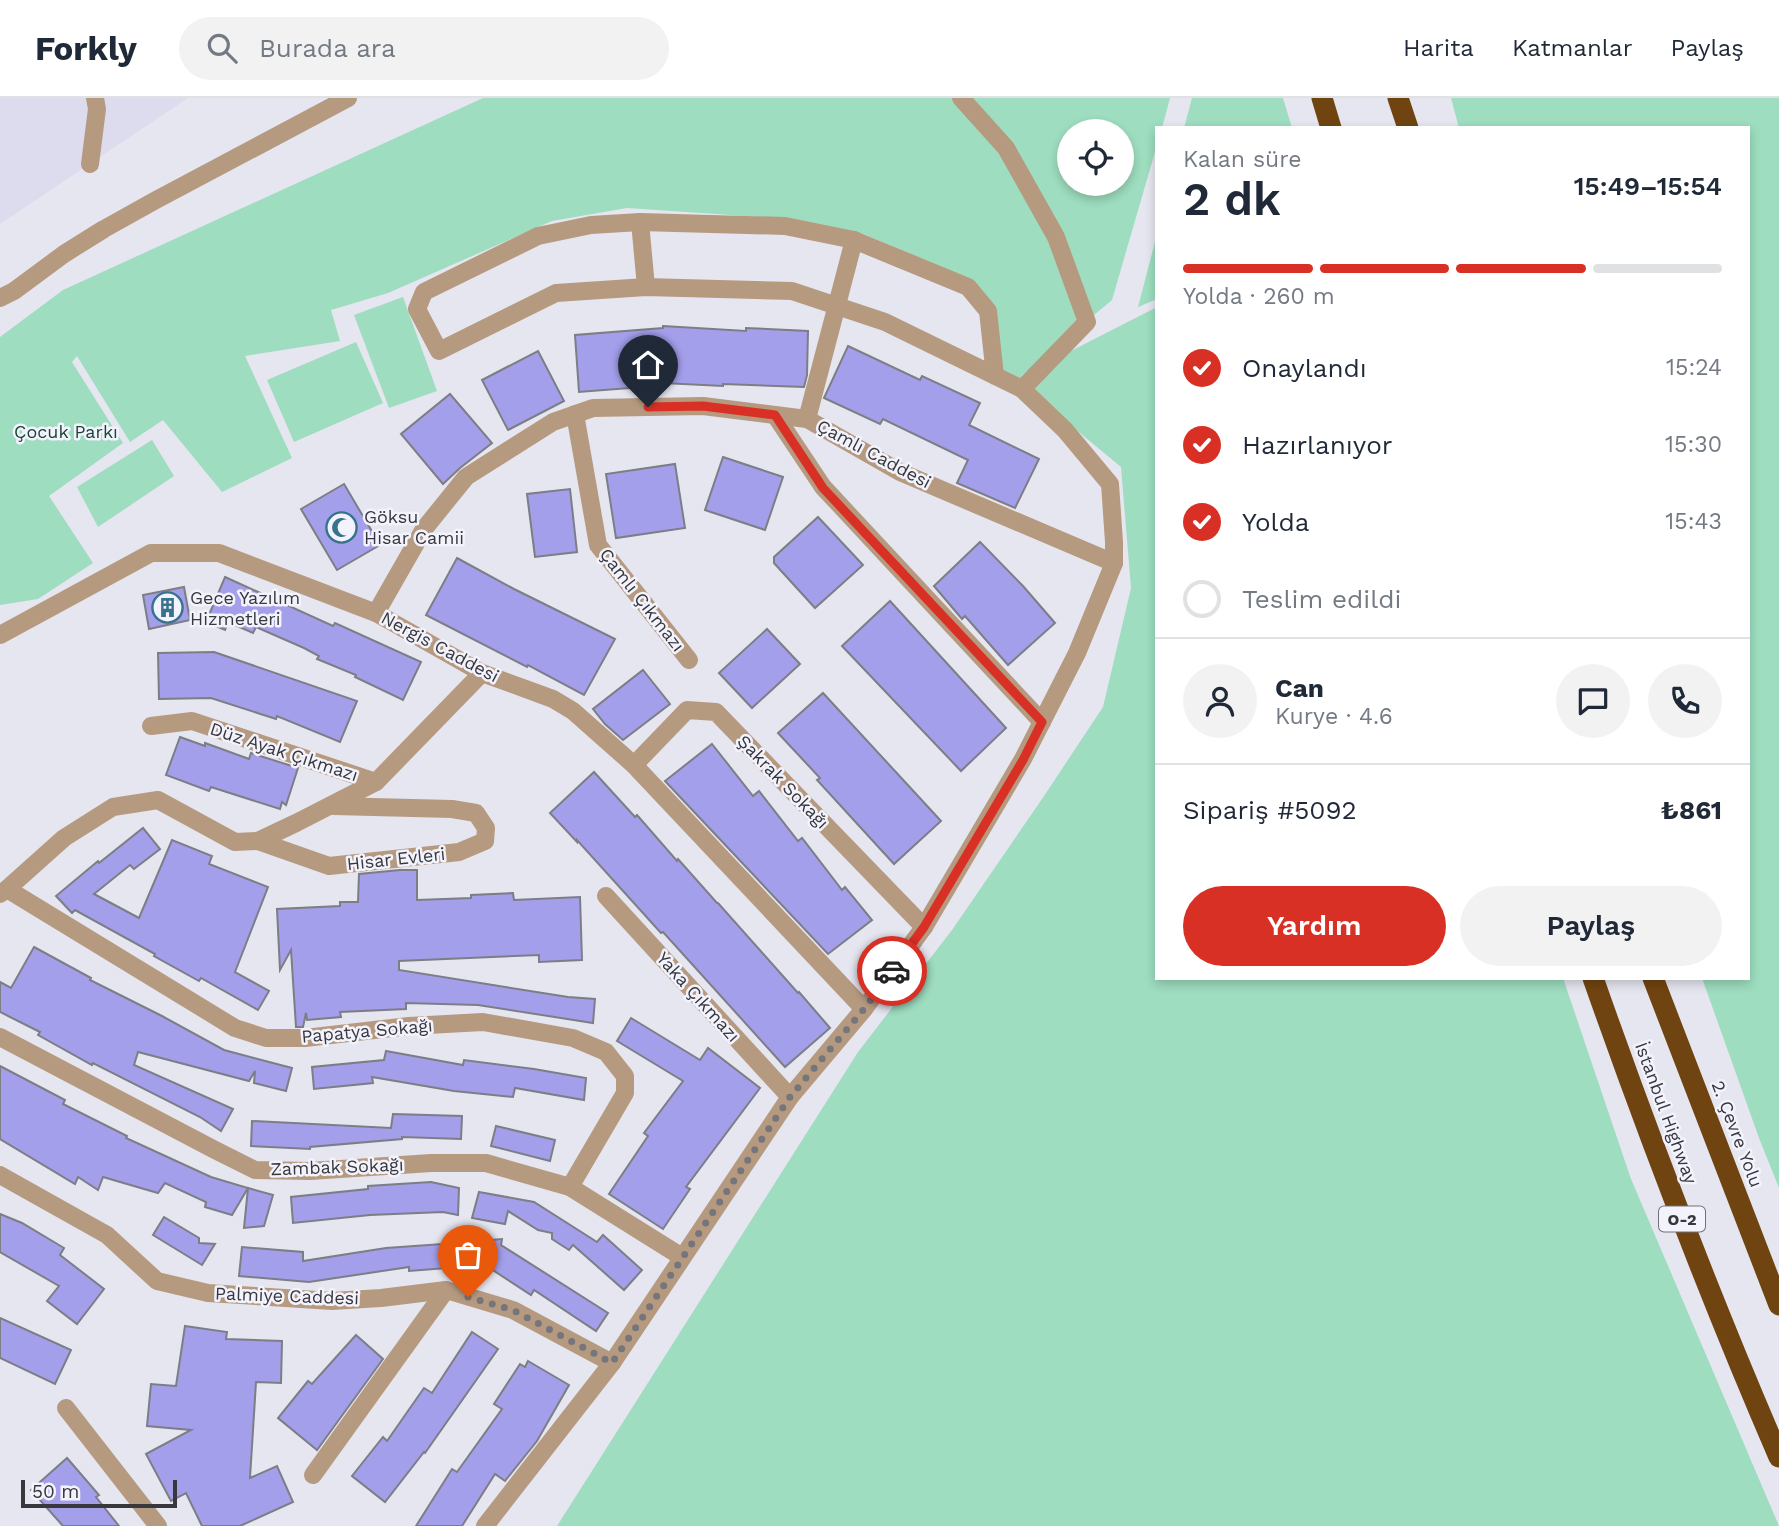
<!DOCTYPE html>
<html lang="tr">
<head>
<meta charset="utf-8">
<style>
	body { margin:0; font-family:"Work Sans",sans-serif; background:#f2f2f3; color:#1f2937; height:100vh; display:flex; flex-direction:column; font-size:26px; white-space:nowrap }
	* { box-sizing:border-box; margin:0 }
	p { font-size:23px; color:#747a83 }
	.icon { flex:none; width:38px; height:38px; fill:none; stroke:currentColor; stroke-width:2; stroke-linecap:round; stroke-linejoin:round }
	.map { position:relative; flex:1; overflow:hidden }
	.panel { position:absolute; left:1155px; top:28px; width:595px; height:854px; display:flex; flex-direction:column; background:#fff; border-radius:0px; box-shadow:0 4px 10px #0003 }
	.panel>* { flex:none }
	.tools { position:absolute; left:1057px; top:21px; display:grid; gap:14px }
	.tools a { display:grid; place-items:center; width:77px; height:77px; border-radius:50%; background:#fff; box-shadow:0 4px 10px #0003; font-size:35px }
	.scale { position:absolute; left:21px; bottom:18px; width:156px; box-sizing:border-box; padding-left:7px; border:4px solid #38383c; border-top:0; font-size:19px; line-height:24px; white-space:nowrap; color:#38383c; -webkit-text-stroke:5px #f3f3fe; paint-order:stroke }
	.pin { position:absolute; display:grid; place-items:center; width:60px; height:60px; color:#fff; margin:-72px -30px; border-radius:50% 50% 50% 0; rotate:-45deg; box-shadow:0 0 7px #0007 }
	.pin .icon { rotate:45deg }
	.courier { position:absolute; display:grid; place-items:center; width:70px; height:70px; margin:-35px; border:5px solid #d93025; border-radius:50%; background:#fff; color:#222; box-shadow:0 2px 9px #0007 }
	.summary em { font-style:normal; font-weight:600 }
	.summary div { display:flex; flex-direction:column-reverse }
	.summary { display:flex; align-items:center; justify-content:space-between; height:119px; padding:0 28px }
	h1 { font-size:46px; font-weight:600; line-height:52px }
	.bar { display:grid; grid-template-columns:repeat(4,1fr); gap:10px 7px; align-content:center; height:84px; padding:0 28px }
	.bar i { height:9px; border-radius:5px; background:#e0e1e3 }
	.bar .selected { background:#d93025 }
	.bar p { grid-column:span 4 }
	.line { display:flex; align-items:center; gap:18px; padding:0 28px; border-top:2px solid #e0e1e3 }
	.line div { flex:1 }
	.round { display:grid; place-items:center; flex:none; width:74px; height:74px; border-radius:37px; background:#f2f2f3 }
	ol { padding:0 28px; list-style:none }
	li { display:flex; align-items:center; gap:21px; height:77px }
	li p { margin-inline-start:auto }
	li .icon { padding:7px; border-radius:50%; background:#d93025; color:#fff; stroke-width:4 }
	li:last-child { color:#747a83 }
	li i { width:38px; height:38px; border:4px solid #e0e1e3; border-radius:50% }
	.primary-button { display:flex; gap:14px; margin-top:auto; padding:14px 28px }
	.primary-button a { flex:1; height:80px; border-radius:42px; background:#d93025; color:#fff; font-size:28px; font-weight:600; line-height:80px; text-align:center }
	.primary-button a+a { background:#f2f2f3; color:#1f2937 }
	header { display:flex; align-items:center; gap:42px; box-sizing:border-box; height:98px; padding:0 35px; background:#fff; border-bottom:2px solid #e0e1e3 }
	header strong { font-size:33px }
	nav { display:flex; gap:38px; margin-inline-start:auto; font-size:24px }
	.search { width:490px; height:63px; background:#f2f2f3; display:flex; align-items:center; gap:18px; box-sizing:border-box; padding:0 24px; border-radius:38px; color:#747a83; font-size:26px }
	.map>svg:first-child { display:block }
</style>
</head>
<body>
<header>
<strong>Forkly</strong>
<div class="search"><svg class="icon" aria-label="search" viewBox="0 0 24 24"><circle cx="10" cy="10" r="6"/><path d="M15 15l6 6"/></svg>Burada ara</div>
<nav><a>Harita</a><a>Katmanlar</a><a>Paylaş</a></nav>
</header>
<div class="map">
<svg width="1779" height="1428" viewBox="0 0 1779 1428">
	<rect width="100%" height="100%" fill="#e6e6f0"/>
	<!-- built -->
	<polygon fill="#dddcee" points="0,0 188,0 0,126"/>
	<!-- green -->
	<g fill="#9eddbf" fill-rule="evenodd">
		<path d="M483 0H1170L1162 30H1157V47L1112 202 1020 279 1157 209V880H1563L1631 1081 1779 1428H557L858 954 952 832 1042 701 1103 609 1131 490 1121 369 1016 282 998 277 993 212 968 180 861 135 775 120 627 110 552 123 388 195 331 212 340 243 245 258 292 360 222 394 163 322 130 344 77 258 72 264 123 345 49 398 93 465 38 501 0 507V239L63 192ZM1069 33H1122V86H1069Z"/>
		<polygon points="1192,0 1283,0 1292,30 1184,30"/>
		<polygon points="1451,0 1779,0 1779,1090 1759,1040 1702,880 1748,880 1748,30 1459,30"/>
		<polygon points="1157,136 1157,201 1138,209"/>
		<polygon points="403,199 437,293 389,310 354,217"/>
		<polygon points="356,244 383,305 294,344 267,282"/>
		<polygon points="152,342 174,378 98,429 77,389"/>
	</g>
	<!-- building -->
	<g fill="#a49feb" stroke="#7d7d86" stroke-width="2">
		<polygon points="663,228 746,233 746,230 808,233 807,277 804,289 723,286 723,288 642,284 642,289 579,294 575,237 663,230"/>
		<polygon points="848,248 920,282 922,278 980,305 969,327 1039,361 1015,410 957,385 968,362 883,321 880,326 824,300"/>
		<polygon points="538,253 564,303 508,332 482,282"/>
		<polygon points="450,296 492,345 460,370 443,386 401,336"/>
		<polygon points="723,359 783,379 765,432 705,412"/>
		<polygon points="675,366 685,430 616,440 606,376"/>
		<polygon points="344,386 380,447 337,472 301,411"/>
		<polygon points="570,391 577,454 535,459 527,396"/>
		<polygon points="818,419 863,467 815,510 774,465 774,459"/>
		<polygon points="980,444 1023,488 1055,525 1008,567 965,518 962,521 934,488"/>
		<polygon points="457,460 514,491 615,541 584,597 528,567 527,569 426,517"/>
		<polygon points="225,479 333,528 335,525 421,564 403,602 355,579 356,577 317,561 319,558 304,550 256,529 253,535 228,524 225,532 206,524"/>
		<polygon points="184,489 190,522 149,531 143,497"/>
		<polygon points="890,503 1006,630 961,673 842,548"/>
		<polygon points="767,531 800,566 752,610 719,575"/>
		<polygon points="214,554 357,603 340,644 277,618 276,621 211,600 159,601 158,555"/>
		<polygon points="643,572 670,606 623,642 605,626 593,611"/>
		<polygon points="823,595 941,723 894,766 817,682 820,680 778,635"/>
		<polygon points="180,639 205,648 205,645 249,661 251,655 298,670 286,707 282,704 280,711 211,689 209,693 166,677"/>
		<polygon points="712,646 753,698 759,693 798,743 802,740 842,792 845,789 872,822 828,856 665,683"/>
		<polygon points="594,674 635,719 637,717 677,763 678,761 717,805 718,805 798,895 799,894 830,930 785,969 663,834 661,835 577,742 577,744 550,715"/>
		<polygon points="143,730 160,751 134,771 130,767 94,796 139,820 172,742 212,758 209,766 268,789 235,874 269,893 258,912 201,880 199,883 154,858 155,856 75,812 72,815 56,798 98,763 99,765"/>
		<polygon points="400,772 417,772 417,802 471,800 471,797 513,795 514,802 580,799 582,862 539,864 539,857 399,863 399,872 568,899 595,901 593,925 478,907 406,905 406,911 340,914 341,919 307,922 306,915 303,929 296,929 291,852 280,872 277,811 340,808 340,804 358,804 359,776"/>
		<polygon points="34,849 91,880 90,882 162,918 224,952 292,970 286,993 254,985 255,973 249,983 138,954 134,967 233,1011 221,1033 200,1019 93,965 92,967 38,937 40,934 0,914 0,884 11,890"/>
		<polygon points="631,920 700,962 708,950 760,990 686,1089 690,1091 663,1131 609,1096 648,1038 644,1035 683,983 617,943"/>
		<polygon points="386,953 463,967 464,962 534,971 586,980 584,1002 515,990 513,999 454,993 372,979 373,985 314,991 312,969 384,962"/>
		<polygon points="0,968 65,1002 63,1006 127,1038 126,1040 211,1079 248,1090 232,1117 205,1109 206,1104 165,1085 158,1095 103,1079 98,1092 78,1079 75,1086 0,1041"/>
		<polygon points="393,1016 462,1018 461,1041 402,1039 402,1041 310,1049 310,1051 251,1048 252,1023 391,1030"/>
		<polygon points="496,1028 555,1042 550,1063 491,1048"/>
		<polygon points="431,1084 459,1090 458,1117 443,1114 370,1117 293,1125 291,1099 368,1091 368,1088"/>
		<polygon points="248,1090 273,1097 264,1128 244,1130"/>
		<polygon points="479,1094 534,1104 597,1144 603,1137 642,1172 624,1192 573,1147 569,1152 552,1141 552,1135 538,1132 508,1113 505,1126 472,1120"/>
		<polygon points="0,1116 22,1125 64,1150 60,1157 104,1191 77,1226 47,1203 59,1188 0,1154"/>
		<polygon points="164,1119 199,1140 199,1145 215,1146 202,1167 153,1137"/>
		<polygon points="502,1141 501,1147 608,1215 596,1233 534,1192 531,1197 485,1167 409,1173 409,1169 309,1184 239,1178 242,1149 303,1154 303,1163 386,1150 456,1145 456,1147 465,1148 466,1144"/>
		<polygon points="0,1220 71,1252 55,1286 0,1260"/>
		<polygon points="185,1228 227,1234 226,1241 282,1243 281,1285 256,1284 250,1380 277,1368 293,1404 240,1428 202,1428 186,1395 171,1403 146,1356 191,1332 147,1328 151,1286 176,1288"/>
		<polygon points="472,1234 498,1251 425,1355 424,1354 385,1404 352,1378 383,1339 387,1343 424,1290 432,1295"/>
		<polygon points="356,1237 383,1261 317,1352 278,1320 308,1283 312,1286"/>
		<polygon points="528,1263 569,1287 537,1343 505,1383 495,1376 462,1428 416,1428 452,1371 457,1374 502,1311 494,1306 520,1266 525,1269"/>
		<polygon points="67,1360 99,1397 96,1399 119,1428 63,1428 31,1392"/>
	</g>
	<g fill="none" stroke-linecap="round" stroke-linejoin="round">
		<!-- minor -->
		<g stroke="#b69a80" stroke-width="18">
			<polyline points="961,0 1006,50 1056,139 1087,224 1022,291"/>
			<polyline points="90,66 97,11 95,0"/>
			<polyline points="640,124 646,189"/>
			<polyline points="0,200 14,193 64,156 104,131 156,102 348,0"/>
			<polyline points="575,316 598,447 689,562"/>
			<polyline points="775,317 823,389 1042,624"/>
			<polyline points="807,321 854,142"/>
			<polyline points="376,515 424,431 466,379 553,324 593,310 703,308 807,321 900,374 1114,465"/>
			<polyline points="0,537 151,455 219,455 376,515 482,575 553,601 573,613 634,667 864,911"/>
			<polyline points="151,628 192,623 376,684"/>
			<polyline points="634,667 687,612 716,614 924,829"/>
			<polyline points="258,743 329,768 459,754 485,743 486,730 476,715 452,711 333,708"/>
			<polyline points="7,791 235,930 266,940 305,940 409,928 483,924 573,940 606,954 625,978 625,995 570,1089"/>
			<polyline points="0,796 7,791 64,740 113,709 158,702 235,744 258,743 296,725 376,684 482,575"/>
			<polyline points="606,798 790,999"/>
			<polyline points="0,939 215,1052 255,1072 310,1073 431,1065 486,1065 570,1089 682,1159"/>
			<polyline points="0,1077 107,1137 157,1183 208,1195 332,1203 381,1200 446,1192 513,1212 612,1265"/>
			<polyline points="66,1310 158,1428"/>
			<polyline points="313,1377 446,1192"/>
			<polyline points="485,1428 612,1265 790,999 864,911 924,829 1023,661 1077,555 1114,465 1114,444 1110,386 1065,332 1022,291 885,224 792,193 646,189 556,195 439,253 417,211 424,194 538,138 591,127 640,124 785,128 854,142 968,189 988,213 995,278"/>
		</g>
		<!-- highway -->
		<g stroke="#704411" stroke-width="21">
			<polyline points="1322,0 1331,30"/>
			<polyline points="1398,0 1408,30"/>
			<path d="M1593 880C1650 1042 1711 1202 1779 1359"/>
			<polyline points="1653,880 1779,1207"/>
		</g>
	</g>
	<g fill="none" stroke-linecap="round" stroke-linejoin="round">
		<!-- done -->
		<polyline stroke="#75757b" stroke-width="7" stroke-dasharray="0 12.6" points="468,1199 513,1212 612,1265 790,999 864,911 892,873"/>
		<!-- route -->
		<polyline stroke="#d93025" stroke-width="9" points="648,309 703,308 775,317 823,390 1042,624 1023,662 924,829 892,873"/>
	</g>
	<!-- icons -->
	<defs>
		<symbol id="mosque-ring" viewBox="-11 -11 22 22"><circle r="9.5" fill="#f3f3fe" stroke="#38728b" stroke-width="1.5"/><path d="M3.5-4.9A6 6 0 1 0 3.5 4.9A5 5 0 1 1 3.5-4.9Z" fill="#38728b"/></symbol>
		<symbol id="building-ring" viewBox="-11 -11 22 22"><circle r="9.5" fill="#f3f3fe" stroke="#38728b" stroke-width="1.5"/><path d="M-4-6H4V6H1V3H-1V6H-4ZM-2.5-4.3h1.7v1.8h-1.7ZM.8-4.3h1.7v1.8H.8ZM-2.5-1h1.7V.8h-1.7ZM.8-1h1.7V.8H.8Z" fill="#38728b"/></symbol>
	</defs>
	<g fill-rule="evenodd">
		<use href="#mosque-ring" x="324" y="412" width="35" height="35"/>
		<use href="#building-ring" x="150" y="492" width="35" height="35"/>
	</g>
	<g text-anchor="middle" stroke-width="5" stroke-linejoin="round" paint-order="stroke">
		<!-- shield labels -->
		<rect fill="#f3f3fe" stroke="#707076" stroke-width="2" x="1659" y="1108.5" width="46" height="25" rx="5"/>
		<g font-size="16" font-weight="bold" fill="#38383c">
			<text x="1682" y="1127">O-2</text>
		</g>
		<!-- park labels -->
		<g font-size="18" fill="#1b4433" stroke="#f3f3fe">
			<text x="66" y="340">Çocuk Parkı</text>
		</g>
		<!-- street labels -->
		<g font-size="18" fill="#38383c" stroke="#f3f3fe">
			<text transform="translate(874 356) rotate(28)" y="6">Çamlı Caddesi</text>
			<text transform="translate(642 502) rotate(52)" y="6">Çamlı Çıkmazı</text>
			<text transform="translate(440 549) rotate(28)" y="6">Nergis Caddesi</text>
			<text transform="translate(284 654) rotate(18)" y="6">Düz Ayak Çıkmazı</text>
			<text transform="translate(783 684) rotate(46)" y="6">Şakrak Sokağı</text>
			<text transform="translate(396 761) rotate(-6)" y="6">Hisar Evleri</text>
			<text transform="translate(698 899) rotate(48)" y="6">Yaka Çıkmazı</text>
			<text transform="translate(367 933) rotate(-5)" y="6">Papatya Sokağı</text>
			<text transform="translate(1666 1015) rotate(70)" y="6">İstanbul Highway</text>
			<text transform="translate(1737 1036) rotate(69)" y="6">2. Çevre Yolu</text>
			<text transform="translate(337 1069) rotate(-2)" y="6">Zambak Sokağı</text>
			<text transform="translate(287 1198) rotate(2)" y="6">Palmiye Caddesi</text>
		</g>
		<!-- poi labels -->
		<g font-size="18" fill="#38383c" stroke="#f3f3fe" text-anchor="start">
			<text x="364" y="425">Göksu<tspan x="364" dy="21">Hisar Camii</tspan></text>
			<text x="190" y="506">Gece Yazılım<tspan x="190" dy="21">Hizmetleri</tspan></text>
		</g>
	</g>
</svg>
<div class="tools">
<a><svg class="icon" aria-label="locate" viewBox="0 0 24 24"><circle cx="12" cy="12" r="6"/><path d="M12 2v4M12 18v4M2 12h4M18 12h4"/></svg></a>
</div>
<div class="scale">50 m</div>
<div class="pin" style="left:468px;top:1199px;background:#ea580c"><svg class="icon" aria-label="bag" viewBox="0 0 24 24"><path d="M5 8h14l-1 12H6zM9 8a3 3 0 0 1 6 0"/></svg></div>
<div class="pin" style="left:648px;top:309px;background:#1f2937"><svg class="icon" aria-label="home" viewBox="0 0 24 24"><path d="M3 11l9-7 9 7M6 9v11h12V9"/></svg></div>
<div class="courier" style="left:892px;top:873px"><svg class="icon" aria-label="car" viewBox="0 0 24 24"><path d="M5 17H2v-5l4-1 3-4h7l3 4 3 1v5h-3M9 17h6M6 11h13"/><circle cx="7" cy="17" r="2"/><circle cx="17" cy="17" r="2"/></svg></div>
<section class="panel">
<div class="summary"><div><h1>2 dk</h1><p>Kalan süre</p></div><em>15:49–15:54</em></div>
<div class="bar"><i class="selected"></i><i class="selected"></i><i class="selected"></i><i></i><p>Yolda · 260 m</p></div>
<ol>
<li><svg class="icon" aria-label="check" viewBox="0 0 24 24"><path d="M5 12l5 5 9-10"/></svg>Onaylandı<p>15:24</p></li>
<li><svg class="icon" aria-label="check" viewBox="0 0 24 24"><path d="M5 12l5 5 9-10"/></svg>Hazırlanıyor<p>15:30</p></li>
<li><svg class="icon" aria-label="check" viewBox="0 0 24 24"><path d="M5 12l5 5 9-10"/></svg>Yolda<p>15:43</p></li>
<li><i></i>Teslim edildi</li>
</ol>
<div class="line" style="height:126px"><a class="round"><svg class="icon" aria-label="person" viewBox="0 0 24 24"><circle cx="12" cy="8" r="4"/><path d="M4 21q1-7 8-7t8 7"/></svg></a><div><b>Can</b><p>Kurye · 4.6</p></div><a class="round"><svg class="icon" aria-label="chat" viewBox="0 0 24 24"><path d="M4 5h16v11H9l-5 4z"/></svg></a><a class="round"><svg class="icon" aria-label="phone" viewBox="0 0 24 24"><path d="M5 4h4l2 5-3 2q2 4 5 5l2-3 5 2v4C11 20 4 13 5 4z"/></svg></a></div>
<div class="line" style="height:91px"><div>Sipariş #5092</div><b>₺861</b></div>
<div class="primary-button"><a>Yardım</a><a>Paylaş</a></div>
</section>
</div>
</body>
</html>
